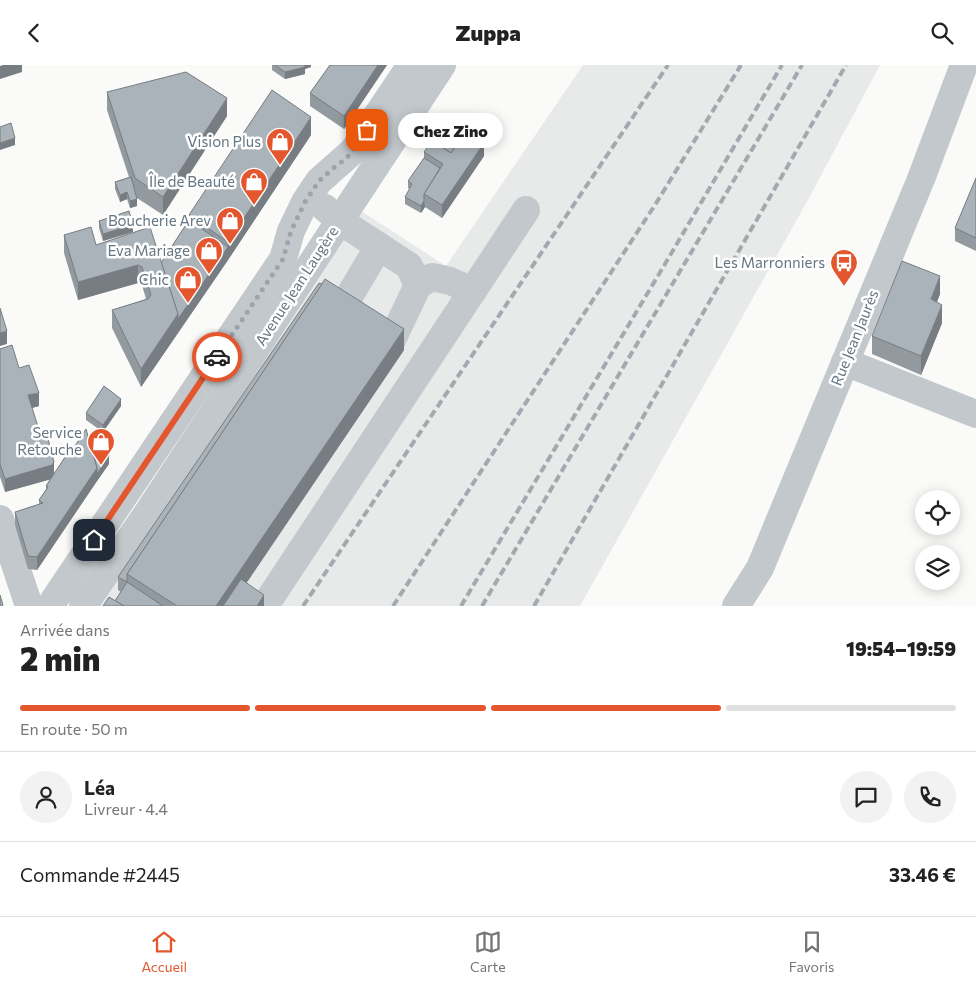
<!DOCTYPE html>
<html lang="fr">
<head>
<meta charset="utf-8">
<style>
	body { margin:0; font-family:Commissioner,sans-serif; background:#f2f2f2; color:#222; height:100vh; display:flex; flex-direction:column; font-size:19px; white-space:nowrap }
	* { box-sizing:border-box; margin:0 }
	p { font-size:16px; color:#767676 }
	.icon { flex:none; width:28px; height:28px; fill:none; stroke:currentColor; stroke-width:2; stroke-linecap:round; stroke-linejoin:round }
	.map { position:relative; height:541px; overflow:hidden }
	.sheet { display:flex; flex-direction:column; background:#fff; flex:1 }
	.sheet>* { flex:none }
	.controls { position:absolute; left:915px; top:425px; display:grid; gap:10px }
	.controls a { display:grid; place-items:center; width:45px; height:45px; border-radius:50%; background:#fff; box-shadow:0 2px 12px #0003; font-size:25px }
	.pin { position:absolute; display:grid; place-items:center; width:42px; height:42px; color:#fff; margin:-21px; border-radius:10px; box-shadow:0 2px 8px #0006 }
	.courier { position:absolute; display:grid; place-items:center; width:50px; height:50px; margin:-25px; border:4px solid #e4572e; border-radius:50%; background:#fff; color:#222; box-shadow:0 1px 6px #0007 }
	.bubble { position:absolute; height:35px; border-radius:18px; background:#fff; box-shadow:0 2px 12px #0003; font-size:16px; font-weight:800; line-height:35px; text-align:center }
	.summary em { font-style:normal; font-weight:800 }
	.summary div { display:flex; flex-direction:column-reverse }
	.summary { display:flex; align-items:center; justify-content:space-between; height:85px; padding:0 20px }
	h1 { font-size:32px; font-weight:800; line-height:38px }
	.bar { display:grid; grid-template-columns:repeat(4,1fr); gap:8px 5px; align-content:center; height:60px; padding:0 20px }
	.bar i { height:6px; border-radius:4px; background:#e0e0e0 }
	.bar .selected { background:#e4572e }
	.bar p { grid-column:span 4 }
	.line { display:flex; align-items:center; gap:12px; padding:0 20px; border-top:1px solid #e0e0e0 }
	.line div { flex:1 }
	.round { display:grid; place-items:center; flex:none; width:52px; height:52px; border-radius:26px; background:#f2f2f2 }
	header { display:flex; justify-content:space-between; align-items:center; height:65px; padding:0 20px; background:#fff; font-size:22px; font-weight:800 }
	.tabs { display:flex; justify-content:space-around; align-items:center; height:70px; border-top:1px solid #e0e0e0; background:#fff; font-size:14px; color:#767676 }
	.tabs a { display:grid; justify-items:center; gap:2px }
	.tabs .selected { color:#e4572e }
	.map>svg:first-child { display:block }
</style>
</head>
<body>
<header><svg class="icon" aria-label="back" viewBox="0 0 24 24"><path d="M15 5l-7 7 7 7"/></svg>Zuppa<svg class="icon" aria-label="search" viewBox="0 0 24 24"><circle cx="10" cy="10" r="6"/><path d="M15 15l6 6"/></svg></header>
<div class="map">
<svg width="976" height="541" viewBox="0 0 976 541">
	<rect width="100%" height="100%" fill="#fafaf8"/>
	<!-- built -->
	<polygon fill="#e8e9e9" points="583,0 880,0 809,133 580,541 86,541 344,135 446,201"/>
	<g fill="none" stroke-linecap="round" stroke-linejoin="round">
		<!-- minor -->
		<g stroke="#c3c8cc" stroke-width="28">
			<polyline points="325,143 340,156 409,201 418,220 391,277"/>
			<polyline points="418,220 432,212 450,216 473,226"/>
			<polyline points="341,245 379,181"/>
			<polyline points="845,297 976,349"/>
			<polyline points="0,454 29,541"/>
			<polyline points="270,533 526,145"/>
			<polyline points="50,541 283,194 291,166 305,137 319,116 353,86 411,0"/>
			<polyline points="83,541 147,449 442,0"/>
			<polyline points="736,541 760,503 921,114 964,0"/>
		</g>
		<!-- rail -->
		<g stroke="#a2aab0" stroke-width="4" stroke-dasharray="8 4" stroke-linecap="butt">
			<polyline points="303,541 668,0"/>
			<polyline points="393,541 655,140 741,0"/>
			<polyline points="461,541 665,199 782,0"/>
			<polyline points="482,541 802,0"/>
			<polyline points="534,541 846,0"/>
		</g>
	</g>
	<!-- wall -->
	<g fill="#929a9f">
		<polygon points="272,0 311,0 311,2 305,4 305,9 285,14 272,5"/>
		<polygon points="330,0 387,0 344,64 310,41 310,28"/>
		<polygon points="107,27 227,51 163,150 137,133 137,141 130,143 127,134 120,137 115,124 115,117 129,112 107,45"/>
		<polygon points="311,70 228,195 141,322 112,263 112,245 146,234 142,220 138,218 78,235 64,188 64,170 161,198 189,155 189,150"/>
		<polygon points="434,77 484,91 442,153 425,142 421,148 405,139 405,132 410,124 408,123 408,116 424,93 424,87"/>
		<polygon points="976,113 976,186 955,176 955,163"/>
		<polygon points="99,156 133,167 103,176 99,163"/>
		<polygon points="940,229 937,237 942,258 921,310 872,289 872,271"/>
		<polygon points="0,284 19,303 39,341 32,343 40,368 54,409 71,387 89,372 109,399 97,416 37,505 28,504 15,460 15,447 39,439 39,435 46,425 46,421 50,414 5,427 0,412"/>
		<polygon points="404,285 246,518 264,541 103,541 115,536 121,527 118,525 118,512"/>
		<polygon points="121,341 103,367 86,355 86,348"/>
	</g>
	<!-- shaded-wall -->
	<g fill="#777d82">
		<polygon points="3,0 22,0 22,7 0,14 0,1"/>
		<polygon points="304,0 311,0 311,2 305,4 305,9 285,14 285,7"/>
		<polygon points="378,0 387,0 344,64 344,51"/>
		<polygon points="227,33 227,51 163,150 163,132"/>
		<polygon points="311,52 311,70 228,195 141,322 141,304 178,249 228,182 228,177"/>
		<polygon points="15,73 15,80 0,85 0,78"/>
		<polygon points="484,78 484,91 442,153 442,140"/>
		<polygon points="127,127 127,134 120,137 120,130"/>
		<polygon points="137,134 137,141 130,143 130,136"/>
		<polygon points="424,136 425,142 421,148 421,141"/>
		<polygon points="133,160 133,167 103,176 103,169"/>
		<polygon points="138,200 138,218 78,235 78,217"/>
		<polygon points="940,211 940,229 931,252 931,234"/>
		<polygon points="942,240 942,258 921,310 921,291"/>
		<polygon points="404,264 404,285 231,541 216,541"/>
		<polygon points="7,266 7,279 0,281 0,268"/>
		<polygon points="39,328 39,341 28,344 28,330"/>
		<polygon points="121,334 121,341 103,367 103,360"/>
		<polygon points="109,391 109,399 97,416 37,505 37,492 97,403"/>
		<polygon points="54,397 54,410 52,414 5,427 5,414"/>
		<polygon points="264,530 264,541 257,541"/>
	</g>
	<!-- building -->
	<g fill="#aab3b9" stroke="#777d82">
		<polygon points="275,0 304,0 305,2 285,7"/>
		<polygon points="330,0 378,0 344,51 310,28"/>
		<polygon points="186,7 227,33 163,132 135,113 107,27"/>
		<polygon points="272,25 311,52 228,177 189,150"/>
		<polygon points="11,58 15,73 0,78 0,62"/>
		<polygon points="447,58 463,70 451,88 434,77"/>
		<polygon points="466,65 484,78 442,140 424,129 443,99 424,87 432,76 451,88"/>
		<polygon points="424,93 440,103 424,129 424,136 421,141 405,132 412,119 408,116"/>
		<polygon points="131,112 137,134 130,136 127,127 120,130 115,117"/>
		<polygon points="976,113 976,173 955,163"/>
		<polygon points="129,146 133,160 103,169 99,156"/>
		<polygon points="189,155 228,182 178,254 178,249 161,198"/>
		<polygon points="91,162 96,180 150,162 178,249 141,304 112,245 148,234 151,230 142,202 138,200 78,217 64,170"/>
		<polygon points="902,196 940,211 931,234 942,240 921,291 872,271"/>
		<polygon points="325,214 404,264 216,541 177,541 127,509"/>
		<polygon points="319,218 322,219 127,509 127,517 118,512"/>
		<polygon points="0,243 7,266 0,268"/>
		<polygon points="12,280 19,303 29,300 39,328 28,330 40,368 46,366 54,397 52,400 5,414 0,399 0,284"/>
		<polygon points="104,321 121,334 103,360 86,348"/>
		<polygon points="86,364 97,403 37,492 28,491 15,447 43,438 39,435 48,422 46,421 69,386 71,387"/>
		<polygon points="102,369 109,391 97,409 97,403 89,372"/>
		<polygon points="241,514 264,530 257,541 223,541"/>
		<polygon points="127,517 163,541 124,541 115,536"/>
		<polygon points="0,530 3,540 2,541 0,541"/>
		<polygon points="109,532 124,541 103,541"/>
	</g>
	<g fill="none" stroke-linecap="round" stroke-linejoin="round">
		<!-- done -->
		<polyline stroke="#99a4ac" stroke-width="5" stroke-dasharray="0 9" points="217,292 283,194 291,166 305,137 319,116 336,101 347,93 367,65"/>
		<!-- route -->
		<polyline stroke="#e4572e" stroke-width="6" points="94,475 217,292"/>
	</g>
	<!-- icons -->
	<defs>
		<symbol id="shop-pin" viewBox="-11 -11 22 30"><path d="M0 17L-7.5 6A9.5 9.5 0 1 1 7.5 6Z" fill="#e4572e" stroke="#fff"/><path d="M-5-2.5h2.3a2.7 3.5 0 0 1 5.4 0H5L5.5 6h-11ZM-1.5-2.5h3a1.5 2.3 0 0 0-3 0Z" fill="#fff"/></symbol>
		<symbol id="bus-pin" viewBox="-11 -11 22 30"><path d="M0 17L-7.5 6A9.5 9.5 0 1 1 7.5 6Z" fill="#e4572e" stroke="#fff"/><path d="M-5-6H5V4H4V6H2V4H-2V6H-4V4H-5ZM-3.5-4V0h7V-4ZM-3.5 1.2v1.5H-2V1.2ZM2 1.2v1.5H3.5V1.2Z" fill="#fff"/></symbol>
	</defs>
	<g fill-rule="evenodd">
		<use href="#shop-pin" x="264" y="61" width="32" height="43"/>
		<use href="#shop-pin" x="238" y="101" width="32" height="43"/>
		<use href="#shop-pin" x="214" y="140" width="32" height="43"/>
		<use href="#shop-pin" x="193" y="170" width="32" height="43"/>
		<use href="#bus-pin" x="828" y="182" width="32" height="43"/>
		<use href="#shop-pin" x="172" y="199" width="32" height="43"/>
		<use href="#shop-pin" x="85" y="361" width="32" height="43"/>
	</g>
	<g text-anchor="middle" stroke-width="5" stroke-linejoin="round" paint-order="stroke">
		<!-- poi labels -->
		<g font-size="15" fill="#657683" stroke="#fff" text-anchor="end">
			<text x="261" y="82">Vision Plus</text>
			<text x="235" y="122">Île de Beauté</text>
			<text x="211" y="161">Boucherie Arev</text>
			<text x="190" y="191">Eva Mariage</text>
			<text x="825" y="203">Les Marronniers</text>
			<text x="169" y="220">Chic</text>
			<text x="82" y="373">Service<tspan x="82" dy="17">Retouche</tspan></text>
		</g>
		<!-- street labels -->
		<g font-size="15" fill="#657683" stroke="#fff">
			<text transform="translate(297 221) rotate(-57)" y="5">Avenue Jean Laugère</text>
			<text transform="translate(855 273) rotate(-68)" y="5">Rue Jean Jaurès</text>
		</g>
	</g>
</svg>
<div class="controls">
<a><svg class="icon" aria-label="locate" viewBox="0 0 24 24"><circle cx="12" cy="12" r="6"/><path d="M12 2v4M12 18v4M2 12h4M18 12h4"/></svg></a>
<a><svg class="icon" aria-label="layers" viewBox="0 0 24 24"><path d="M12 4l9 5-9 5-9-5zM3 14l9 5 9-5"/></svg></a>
</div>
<div class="pin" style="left:367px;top:65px;background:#ea580c"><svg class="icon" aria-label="bag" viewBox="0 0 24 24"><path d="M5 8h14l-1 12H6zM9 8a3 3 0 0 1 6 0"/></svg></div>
<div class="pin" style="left:94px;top:475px;background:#1f2937"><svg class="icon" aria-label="home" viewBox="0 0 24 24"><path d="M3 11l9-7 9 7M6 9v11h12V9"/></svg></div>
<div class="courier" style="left:217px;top:292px"><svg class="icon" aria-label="car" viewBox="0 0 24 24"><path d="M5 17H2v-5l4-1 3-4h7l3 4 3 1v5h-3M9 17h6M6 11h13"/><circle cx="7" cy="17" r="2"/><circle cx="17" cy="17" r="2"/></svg></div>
<div class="bubble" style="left:398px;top:48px;width:105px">Chez Zino</div>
</div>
<section class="sheet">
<div class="summary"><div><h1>2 min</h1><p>Arrivée dans</p></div><em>19:54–19:59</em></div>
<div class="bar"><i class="selected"></i><i class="selected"></i><i class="selected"></i><i></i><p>En route · 50 m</p></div>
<div class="line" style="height:90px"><a class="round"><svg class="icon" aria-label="person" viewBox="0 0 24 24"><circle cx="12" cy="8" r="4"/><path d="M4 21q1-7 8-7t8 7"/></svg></a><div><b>Léa</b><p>Livreur · 4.4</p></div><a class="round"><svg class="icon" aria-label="chat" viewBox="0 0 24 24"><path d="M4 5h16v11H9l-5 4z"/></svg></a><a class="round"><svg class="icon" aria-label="phone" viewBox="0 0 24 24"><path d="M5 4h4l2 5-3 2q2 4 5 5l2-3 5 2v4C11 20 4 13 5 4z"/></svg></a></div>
<div class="line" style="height:65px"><div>Commande #2445</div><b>33.46 €</b></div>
</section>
<nav class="tabs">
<a class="selected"><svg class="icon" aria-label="home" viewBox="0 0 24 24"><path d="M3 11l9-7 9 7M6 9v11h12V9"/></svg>Accueil</a>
<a><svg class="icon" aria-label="map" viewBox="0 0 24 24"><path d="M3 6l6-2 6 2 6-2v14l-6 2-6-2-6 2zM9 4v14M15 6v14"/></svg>Carte</a>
<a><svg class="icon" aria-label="saved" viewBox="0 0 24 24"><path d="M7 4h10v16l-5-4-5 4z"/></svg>Favoris</a>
</nav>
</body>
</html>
